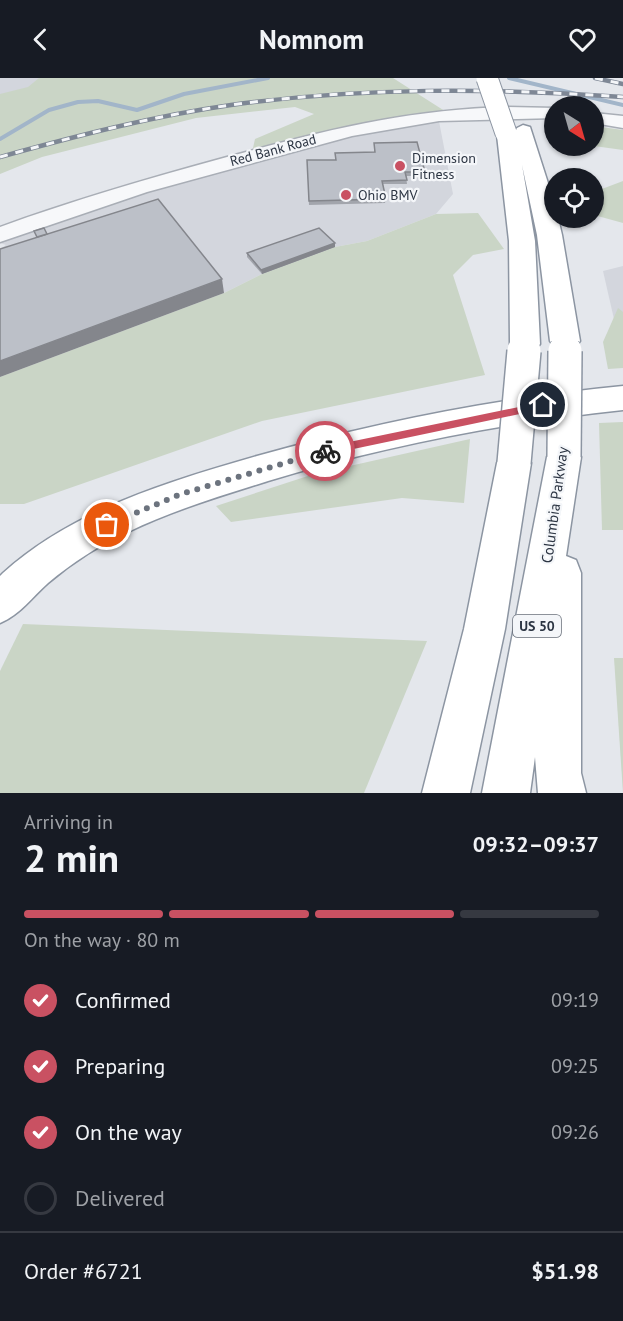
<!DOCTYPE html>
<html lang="en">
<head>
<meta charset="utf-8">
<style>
	body { margin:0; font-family:"PT Sans",sans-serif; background:#20242c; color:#f1f3f6; height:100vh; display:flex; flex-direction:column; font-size:22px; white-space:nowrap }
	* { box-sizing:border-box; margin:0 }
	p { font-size:20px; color:#9ea1a6 }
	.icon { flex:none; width:33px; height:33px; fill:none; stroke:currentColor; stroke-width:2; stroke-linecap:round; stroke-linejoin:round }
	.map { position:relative; height:715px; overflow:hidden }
	.details { display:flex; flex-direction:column; background:#171b24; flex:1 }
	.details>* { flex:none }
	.needle { width:39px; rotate:143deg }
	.fabs { position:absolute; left:544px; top:18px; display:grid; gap:12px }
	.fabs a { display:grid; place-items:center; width:60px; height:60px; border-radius:50%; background:#171b24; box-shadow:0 2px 4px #0004; font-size:30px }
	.pin { position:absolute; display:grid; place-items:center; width:51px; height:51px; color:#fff; margin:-26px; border:3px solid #fff; border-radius:50%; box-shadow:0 2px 6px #0007 }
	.courier { position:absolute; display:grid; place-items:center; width:60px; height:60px; margin:-30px; border:4px solid #c95162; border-radius:50%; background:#fff; color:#222; box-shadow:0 2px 8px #0007 }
	.overview em { font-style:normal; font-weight:800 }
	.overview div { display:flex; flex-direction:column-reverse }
	.overview { display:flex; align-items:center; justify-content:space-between; height:102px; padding:0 24px }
	h1 { font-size:39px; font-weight:800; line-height:45px }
	.bar { display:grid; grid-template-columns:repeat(4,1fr); gap:9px 6px; align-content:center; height:72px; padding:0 24px }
	.bar i { height:8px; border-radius:4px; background:#363941 }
	.bar .selected { background:#c95162 }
	.bar p { grid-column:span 4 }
	.line { display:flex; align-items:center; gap:15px; padding:0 24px; border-top:2px solid #363941 }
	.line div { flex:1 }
	ol { padding:0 24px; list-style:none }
	li { display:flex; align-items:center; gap:18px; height:66px }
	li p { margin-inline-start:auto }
	li .icon { padding:6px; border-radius:50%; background:#c95162; color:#fff; stroke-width:4 }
	li:last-child { color:#9ea1a6 }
	li i { width:33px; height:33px; border:3px solid #363941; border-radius:50% }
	header { display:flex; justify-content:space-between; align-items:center; height:78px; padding:0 24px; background:#171b24; font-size:27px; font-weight:800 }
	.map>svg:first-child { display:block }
</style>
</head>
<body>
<header><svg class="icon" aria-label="back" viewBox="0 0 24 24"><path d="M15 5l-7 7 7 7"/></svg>Nomnom<svg class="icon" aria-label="heart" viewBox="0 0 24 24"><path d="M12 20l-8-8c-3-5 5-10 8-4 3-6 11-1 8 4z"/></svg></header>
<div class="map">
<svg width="623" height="715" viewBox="0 0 623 715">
	<rect width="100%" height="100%" fill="#e4e7ec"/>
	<!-- built -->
	<g fill="#d3d6dd">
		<polygon points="0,0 54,0 0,36"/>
		<polygon points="438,38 453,116 436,136 367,163 335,169 262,196 224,215 0,299 0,171 6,167 0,165 0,157 340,54"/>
		<polygon points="623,188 623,263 619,263 603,193"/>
	</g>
	<!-- green -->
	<g fill="#cad5c6">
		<polygon points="39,0 393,0 451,37 251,79 255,61 314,36 295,29 196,40 42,79 0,96 0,16 28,9"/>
		<polygon points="594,48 623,52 623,72 594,68"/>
		<polygon points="623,103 623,145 594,137 594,114"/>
		<polygon points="478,135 504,171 473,177 453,197 485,297 262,343 24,426 0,426 0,299 224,215 262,196 335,169 367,163 436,136"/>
		<polygon points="618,230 623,234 623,290 608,291 603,264"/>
		<polygon points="623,344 623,452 602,452 599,345"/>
		<polygon points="470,361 464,425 402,420 231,444 216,428 314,396"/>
		<polygon points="23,546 427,563 364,715 0,715 0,593"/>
		<polygon points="614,580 623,580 623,715"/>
	</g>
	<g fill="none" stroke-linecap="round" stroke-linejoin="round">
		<!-- stream -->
		<g stroke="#a2b5c9" stroke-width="4">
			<polyline points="509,0 623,27"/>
			<polyline points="0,61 49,32 78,24 98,23 137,32 184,16 268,0"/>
		</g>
		<defs>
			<g id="tertiary">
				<path d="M508 29 555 30V40L439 43 352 58 147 114 0 164V149C74 122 150 100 227 79 322 53 409 31 508 29Z"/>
				<polygon points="594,35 623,38 623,50 594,45"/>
			</g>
			<g id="motorway">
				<polygon points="523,47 530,49 555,127 555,140 558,140 562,157 580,263 575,270 565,273 555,270 550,263 537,157 522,87 535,163 540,266 535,273 525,276 515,273 510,266 509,163 497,57 500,53 513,52"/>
				<path d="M623 308V332C502 345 384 368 268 403 221 418 173 432 128 454 99 467 72 485 48 505 32 519 20 537 0 545V498L3 495C73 432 167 404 257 378 377 344 498 320 623 308Z"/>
				<polygon points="564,365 576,369 581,379 566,478 576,482 581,495 581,695 586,715 538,715 535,679 530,715 482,715 547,379 552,369"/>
				<polygon points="514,371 526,375 531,385 505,551 470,715 422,715 464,551 497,385 502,375"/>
			</g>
		</defs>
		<!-- tertiary casing -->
		<use href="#tertiary" stroke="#a9aeb6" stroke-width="3"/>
		<!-- motorway casing -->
		<use href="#motorway" stroke="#8c95a2" stroke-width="3"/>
		<!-- tertiary -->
		<use href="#tertiary" fill="#f7f8fa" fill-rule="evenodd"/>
		<!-- motorway -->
		<use href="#motorway" fill="#fff" fill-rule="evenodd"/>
		<defs>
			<g id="rail">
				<polyline points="595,0 623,6"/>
				<path d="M0 79C76 58 153 38 231 27 362 9 492 10 623 19"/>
			</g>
		</defs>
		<!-- rail casing -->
		<use href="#rail" stroke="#7e8795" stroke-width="4.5"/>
		<!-- rail -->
		<use href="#rail" stroke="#f4f6f9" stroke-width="3" stroke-dasharray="8" stroke-linecap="butt"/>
		<defs>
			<polyline id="motorway-bridge-far2" points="487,0 506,55"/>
			<g id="motorway-bridge-far1">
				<polyline points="524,275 525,266"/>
				<polyline points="565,275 565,263"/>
			</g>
			<g id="motorway-bridge">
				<polyline points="564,379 565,273"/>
				<polyline points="514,385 524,273"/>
			</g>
		</defs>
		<!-- motorway-bridge-far2 casing -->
		<use href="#motorway-bridge-far2" stroke="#8c95a2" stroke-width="23" stroke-linecap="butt"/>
		<!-- motorway-bridge-far1 casing -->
		<use href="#motorway-bridge-far1" stroke="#8c95a2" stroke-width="28" stroke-linecap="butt"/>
		<!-- motorway-bridge casing -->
		<use href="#motorway-bridge" stroke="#8c95a2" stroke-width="36" stroke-linecap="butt"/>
		<!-- motorway-bridge-far2 -->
		<use href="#motorway-bridge-far2" stroke="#fff" stroke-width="21"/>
		<!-- motorway-bridge-far1 -->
		<use href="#motorway-bridge-far1" stroke="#fff" stroke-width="26"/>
		<!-- motorway-bridge -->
		<use href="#motorway-bridge" stroke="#fff" stroke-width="33"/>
	</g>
	<!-- wall -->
	<g fill="#a2a5ac">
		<polygon points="374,65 425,94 425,98 406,98 407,106 383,106 386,121 385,125 309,127 307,82 335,82 335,75 374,74"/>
		<polygon points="335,165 335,169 262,196 247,179 247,175"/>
	</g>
	<!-- shaded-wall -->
	<g fill="#84868c">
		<polygon points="335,165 335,169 262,196 261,192"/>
		<polygon points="222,201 224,215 0,299 0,283"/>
	</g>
	<!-- building -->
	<g fill="#bcc0c8" stroke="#84868c" stroke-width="1.5">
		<polygon points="417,64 425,94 405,94 407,102 382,103 386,121 309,123 307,82 336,82 335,75 375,74 374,65"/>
		<polygon points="158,121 222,201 0,283 0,171"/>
		<polygon points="44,150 47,156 37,159 34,153"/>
		<polygon points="319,150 335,165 261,192 247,175"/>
	</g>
	<!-- route -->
	<polygon fill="#c95162" points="543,324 548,327 543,331 325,377 320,373 325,369"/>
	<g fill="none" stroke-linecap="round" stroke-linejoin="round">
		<!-- done -->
		<polyline stroke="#6c737e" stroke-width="6" stroke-dasharray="0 10.8" points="107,447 181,416 325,373"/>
	</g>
	<!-- markers -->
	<g fill="#c95162" stroke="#f4f6f9" stroke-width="2">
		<circle cx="400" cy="88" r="6"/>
		<circle cx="346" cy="117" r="6"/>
	</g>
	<g text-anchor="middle" stroke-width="4.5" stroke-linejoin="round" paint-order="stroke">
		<!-- far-street labels -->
		<g font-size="14" fill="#2c3543" stroke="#f4f6f9">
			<text transform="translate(273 72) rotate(-15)" y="5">Red Bank Road</text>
		</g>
		<!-- far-poi labels -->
		<g font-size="14" fill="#2c3543" stroke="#f4f6f9" text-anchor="start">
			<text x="412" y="85">Dimension<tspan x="412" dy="16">Fitness</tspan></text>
			<text x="358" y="122">Ohio BMV</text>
		</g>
		<!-- shield labels -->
		<rect fill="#f4f6f9" stroke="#686f7a" stroke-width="1.5" x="513" y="537" width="48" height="22" rx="4.5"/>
		<g font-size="14" font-weight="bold" fill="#2c3543">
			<text x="537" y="553">US 50</text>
		</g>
		<!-- street labels -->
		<g font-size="15" fill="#2c3543" stroke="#f4f6f9">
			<text transform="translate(555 427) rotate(-82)" y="5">Columbia Parkway</text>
		</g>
	</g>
</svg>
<div class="fabs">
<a><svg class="needle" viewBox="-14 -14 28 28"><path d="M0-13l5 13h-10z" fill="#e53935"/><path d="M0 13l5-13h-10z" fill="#9ea1a6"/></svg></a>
<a><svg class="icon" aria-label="locate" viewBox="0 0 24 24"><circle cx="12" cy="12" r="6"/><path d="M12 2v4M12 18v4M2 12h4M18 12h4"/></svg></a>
</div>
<div class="pin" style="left:107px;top:447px;background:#ea580c"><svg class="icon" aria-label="bag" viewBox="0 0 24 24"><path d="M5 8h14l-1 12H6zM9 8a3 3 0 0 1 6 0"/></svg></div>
<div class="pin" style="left:543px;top:327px;background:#1f2937"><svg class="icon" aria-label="home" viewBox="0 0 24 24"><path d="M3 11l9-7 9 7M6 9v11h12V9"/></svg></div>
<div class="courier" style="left:325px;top:373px"><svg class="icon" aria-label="bike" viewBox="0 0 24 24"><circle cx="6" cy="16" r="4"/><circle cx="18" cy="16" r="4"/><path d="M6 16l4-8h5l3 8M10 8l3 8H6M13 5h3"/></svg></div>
</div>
<section class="details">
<div class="overview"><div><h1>2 min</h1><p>Arriving in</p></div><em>09:32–09:37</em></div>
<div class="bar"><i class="selected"></i><i class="selected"></i><i class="selected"></i><i></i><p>On the way · 80 m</p></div>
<ol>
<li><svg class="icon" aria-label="check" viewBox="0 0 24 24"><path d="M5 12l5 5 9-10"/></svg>Confirmed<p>09:19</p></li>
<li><svg class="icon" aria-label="check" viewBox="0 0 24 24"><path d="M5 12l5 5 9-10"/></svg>Preparing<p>09:25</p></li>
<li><svg class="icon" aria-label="check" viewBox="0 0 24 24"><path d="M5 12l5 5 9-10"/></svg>On the way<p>09:26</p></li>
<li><i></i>Delivered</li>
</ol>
<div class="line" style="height:78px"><div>Order #6721</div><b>$51.98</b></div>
</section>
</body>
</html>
